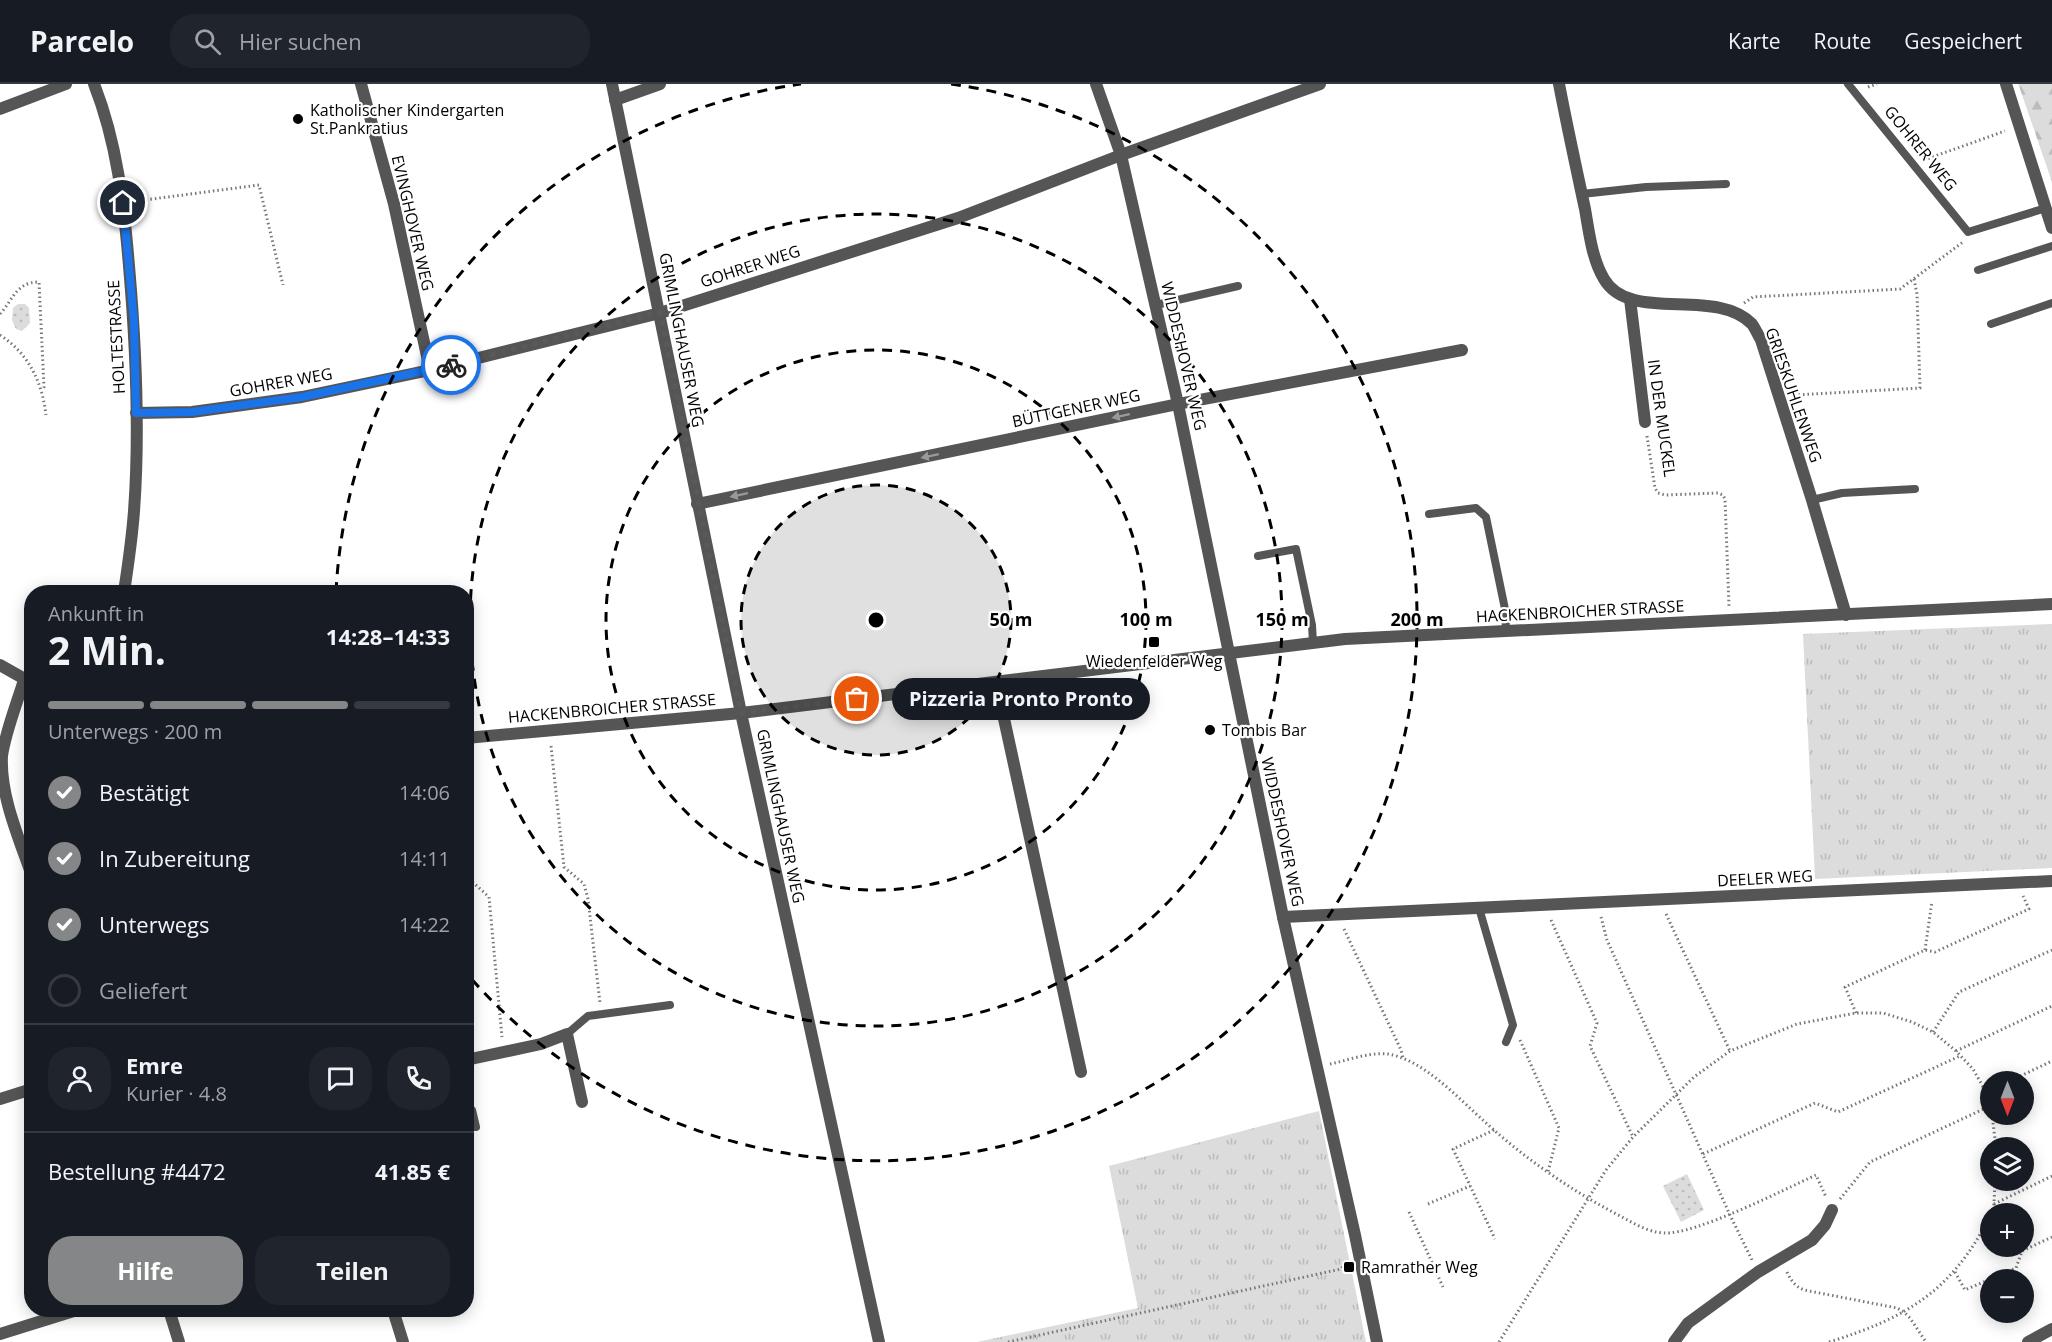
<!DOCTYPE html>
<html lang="de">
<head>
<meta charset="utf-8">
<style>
	body { margin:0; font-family:"Open Sans",sans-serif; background:#20242c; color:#f1f3f6; height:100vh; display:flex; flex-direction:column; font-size:22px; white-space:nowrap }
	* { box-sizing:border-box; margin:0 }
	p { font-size:20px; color:#9ea1a6 }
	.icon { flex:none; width:33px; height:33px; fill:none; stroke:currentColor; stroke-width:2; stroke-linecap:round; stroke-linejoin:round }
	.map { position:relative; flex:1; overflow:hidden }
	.panel { position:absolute; left:24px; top:501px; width:450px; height:732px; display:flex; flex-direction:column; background:#171b24; border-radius:24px; box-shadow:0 3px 15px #0003 }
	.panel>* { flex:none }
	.needle { width:39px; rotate:180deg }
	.tools { position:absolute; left:1980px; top:987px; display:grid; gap:12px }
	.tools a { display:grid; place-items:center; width:54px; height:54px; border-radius:50%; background:#171b24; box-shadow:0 3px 15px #0003; font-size:30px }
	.pin { position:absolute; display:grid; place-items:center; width:51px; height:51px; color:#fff; margin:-26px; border:3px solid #fff; border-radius:50%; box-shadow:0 2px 6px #0007 }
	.courier { position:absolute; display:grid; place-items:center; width:60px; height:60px; margin:-30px; border:4px solid #1a73e8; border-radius:50%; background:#fff; color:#222; box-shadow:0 2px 8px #0007 }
	.bubble { position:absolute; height:42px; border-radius:21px; background:#171b24; box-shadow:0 3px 15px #0003; font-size:20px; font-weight:700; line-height:42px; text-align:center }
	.summary em { font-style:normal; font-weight:700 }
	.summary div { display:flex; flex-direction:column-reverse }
	.summary { display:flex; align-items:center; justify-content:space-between; height:102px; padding:0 24px }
	h1 { font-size:39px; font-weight:700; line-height:45px }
	.bar { display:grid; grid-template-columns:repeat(4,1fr); gap:9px 6px; align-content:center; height:72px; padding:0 24px }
	.bar i { height:8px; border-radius:4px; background:#363941 }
	.bar .active { background:#858687 }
	.bar p { grid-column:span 4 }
	.line { display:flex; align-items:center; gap:15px; padding:0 24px; border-top:2px solid #363941 }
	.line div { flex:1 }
	.round { display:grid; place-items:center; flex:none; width:63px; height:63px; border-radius:24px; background:#20242c }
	ol { padding:0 24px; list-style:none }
	li { display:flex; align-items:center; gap:18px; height:66px }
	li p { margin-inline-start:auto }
	li .icon { padding:6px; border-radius:50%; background:#858687; color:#fff; stroke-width:4 }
	li:last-child { color:#9ea1a6 }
	li i { width:33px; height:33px; border:3px solid #363941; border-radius:50% }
	.action { display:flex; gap:12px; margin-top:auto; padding:12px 24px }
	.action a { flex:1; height:69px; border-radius:24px; background:#858687; color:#fff; font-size:24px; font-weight:700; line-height:69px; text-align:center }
	.action a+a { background:#20242c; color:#f1f3f6 }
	header { display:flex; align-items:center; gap:36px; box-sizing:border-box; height:84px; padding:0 30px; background:#171b24; border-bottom:2px solid #363941 }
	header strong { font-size:28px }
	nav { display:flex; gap:33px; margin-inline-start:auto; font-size:21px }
	.search { width:420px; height:54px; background:#20242c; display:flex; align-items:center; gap:15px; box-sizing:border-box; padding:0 21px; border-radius:24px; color:#9ea1a6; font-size:22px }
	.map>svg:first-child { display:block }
</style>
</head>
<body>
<header>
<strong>Parcelo</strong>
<div class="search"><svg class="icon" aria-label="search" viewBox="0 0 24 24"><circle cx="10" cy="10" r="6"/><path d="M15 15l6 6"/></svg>Hier suchen</div>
<nav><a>Karte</a><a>Route</a><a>Gespeichert</a></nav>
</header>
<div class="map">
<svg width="2052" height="1258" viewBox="0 0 2052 1258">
	<defs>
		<pattern id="grass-tufts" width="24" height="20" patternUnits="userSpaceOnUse" patternTransform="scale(1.5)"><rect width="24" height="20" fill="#dcdcdc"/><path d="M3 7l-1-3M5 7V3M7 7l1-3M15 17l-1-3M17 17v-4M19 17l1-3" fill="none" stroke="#bbb"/></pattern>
		<pattern id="forest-firs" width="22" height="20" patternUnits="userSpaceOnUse" patternTransform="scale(1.5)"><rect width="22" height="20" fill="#dcdcdc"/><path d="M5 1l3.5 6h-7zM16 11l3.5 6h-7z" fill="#bbb"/></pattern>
		<pattern id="park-dots" width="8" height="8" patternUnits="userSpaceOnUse" patternTransform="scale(1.5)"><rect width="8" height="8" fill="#dcdcdc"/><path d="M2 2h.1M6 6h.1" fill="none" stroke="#bbb" stroke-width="1.8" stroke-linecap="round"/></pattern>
	</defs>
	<rect width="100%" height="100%" fill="#fff"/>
	<!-- grass -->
	<g fill="url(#grass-tufts)">
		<polygon points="2052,540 2052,784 1815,795 1803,550"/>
		<polygon points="1319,1027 1366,1258 977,1258 1138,1224 1109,1082"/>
	</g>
	<!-- forest -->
	<polygon fill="url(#forest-firs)" points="2018,0 2052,0 2052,98 2019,2"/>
	<!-- park -->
	<g fill="url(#park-dots)">
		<polygon points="18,220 25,220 29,224 30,239 22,247 16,245 12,236 13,224"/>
		<polygon points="1687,1090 1704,1126 1681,1138 1663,1102"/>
	</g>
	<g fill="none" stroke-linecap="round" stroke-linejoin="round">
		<!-- path -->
		<g stroke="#777" stroke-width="3" stroke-dasharray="1.5 3" stroke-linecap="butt">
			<polyline points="1868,3 1877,0"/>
			<polyline points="1924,76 2005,47"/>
			<polyline points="137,117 259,101 283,201"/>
			<polyline points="1744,219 1753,213 1900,205 1963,158"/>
			<path d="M0 230C13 216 16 198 39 198L44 303 42 306"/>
			<path d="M0 251C29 270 42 298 46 331"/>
			<polyline points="1794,311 1920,304 1917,210 1914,195"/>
			<polyline points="1647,352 1655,404 1658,409 1665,411 1718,409 1723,411 1725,415 1729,522"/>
			<polyline points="551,662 564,783 584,800 588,815 600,919"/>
			<polyline points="466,782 468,794 489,813 502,953"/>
			<polyline points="1666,830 1730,967"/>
			<polyline points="1601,833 1607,856 1729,1129 1752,1176"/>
			<polyline points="1551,836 1597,939 1590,962 1633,1053"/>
			<polyline points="1344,845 1401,966 1403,974"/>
			<polyline points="1925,866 1932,817"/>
			<polyline points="1856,929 1845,903 1925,866 1935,868 2029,825 2023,812"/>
			<polyline points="1933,948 1959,908 2052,866"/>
			<polyline points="1520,956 1559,1044 1548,1088"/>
			<polyline points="1956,967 2052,922"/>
			<path d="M1330 980C1349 976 1369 968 1388 970 1424 976 1458 1014 1484 1037 1525 1075 1572 1107 1622 1133 1635 1140 1648 1148 1664 1149 1695 1151 1783 1106 1816 1091L1826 1113"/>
			<polyline points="2008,998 2052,977"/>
			<polyline points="1992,1030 1996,1064"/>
			<polyline points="1494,1046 1453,1065 1495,1155"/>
			<polyline points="1703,1070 1815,1019 1838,1028 1960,972"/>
			<polyline points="1840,1115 1870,1078 1990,1022"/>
			<polyline points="1428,1120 1470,1102"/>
			<polyline points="1994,1120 2052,1092"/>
			<polyline points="1409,1128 1443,1203"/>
			<polyline points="1991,1130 1994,1120 1995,1096"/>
			<path d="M1787 1188C1791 1197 1795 1202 1804 1206L1897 1224 1904 1228 1910 1234 1926 1258"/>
			<polyline points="1955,1188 1965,1206 2016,1184 2022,1167 2052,1153"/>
			<polyline points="1008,1258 1341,1185 1346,1179"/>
			<polyline points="1499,1258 1606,1086 1633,1053 1694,993 1730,967 1797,940 1856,929 1883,929 1912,938 1933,948 1956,967 1973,985 1986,1008 1990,1025"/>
			<path d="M1829 1258C1907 1234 1953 1206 1990 1132"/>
		</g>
		<!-- lane -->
		<g stroke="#555" stroke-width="8">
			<polyline points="1848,0 1968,148 2046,124"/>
			<polyline points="1582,110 1646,103 1726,100"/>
			<polyline points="1978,186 2052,162"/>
			<polyline points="1156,221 1238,202"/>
			<polyline points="1991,240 2052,219"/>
			<polyline points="1812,416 1842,409 1915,405"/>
			<polyline points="1429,430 1476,424 1486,433 1505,525 1506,546"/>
			<polyline points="1258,472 1296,465 1312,541 1313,559"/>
			<polyline points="1479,824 1513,941 1506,958"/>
			<polyline points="567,950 588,932 670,921"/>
			<polyline points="466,1021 472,1026 476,1043"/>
		</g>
		<!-- street -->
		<g stroke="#555" stroke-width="12">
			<path d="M94 0C117 58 124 121 129 182 136 263 140 346 134 427 132 454 128 482 124 508"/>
			<polyline points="361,0 394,120 430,286"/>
			<polyline points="612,0 741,629 879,1258"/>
			<polyline points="1096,0 1121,71 1178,320 1283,833 1355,1151 1377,1258"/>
			<path d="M1559 0C1567 42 1576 83 1585 125 1589 148 1592 175 1604 195 1630 240 1715 202 1752 240 1755 244 1758 251 1761 256L1812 416 1846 531"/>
			<polyline points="2006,0 2052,144"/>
			<polyline points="615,16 660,0"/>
			<polyline points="0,25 66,0"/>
			<polyline points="1630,215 1645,338"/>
			<polyline points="136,329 192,328 302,313 430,286 660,229 958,134 1121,71 1320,0"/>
			<polyline points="697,420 1178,320 1462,266"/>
			<polyline points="0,581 30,598"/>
			<path d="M24 596C17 619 5 649 2 672 0 712 19 754 32 792"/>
			<polyline points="996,598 1081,988"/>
			<polyline points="466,654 741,629 1345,555 2052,520"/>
			<polyline points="1283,833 2052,797"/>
			<polyline points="466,976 541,960 567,950 582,1018"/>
			<polyline points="0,1015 32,1005"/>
			<polyline points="169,1226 179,1258"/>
			<polyline points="393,1226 403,1258"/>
			<polyline points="0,1250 77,1226"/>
			<polyline points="1674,1258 1688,1239 1758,1188 1812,1156 1825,1141 1832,1126"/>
			<polyline points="2028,1258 2052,1245"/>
		</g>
	</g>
	<!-- one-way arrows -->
	<defs><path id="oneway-solid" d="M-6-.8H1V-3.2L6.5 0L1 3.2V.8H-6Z" transform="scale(1.5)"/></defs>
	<g fill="#999">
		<use href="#oneway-solid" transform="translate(1121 332) rotate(168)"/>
		<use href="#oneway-solid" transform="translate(930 372) rotate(168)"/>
		<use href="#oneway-solid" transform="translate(739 411) rotate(168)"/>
	</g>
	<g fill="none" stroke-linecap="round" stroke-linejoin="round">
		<!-- done -->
		<polyline stroke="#595959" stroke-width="6" stroke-dasharray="0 10.8" points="451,281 660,228 741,629 857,615"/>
		<!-- route -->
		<polyline stroke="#1a73e8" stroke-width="8" points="123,119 134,237 136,329 192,328 302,313 451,281"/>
	</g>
	<!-- distance rings -->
	<circle cx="876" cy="536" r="135" fill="#000" fill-opacity=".12"/>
	<g fill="none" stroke="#000" stroke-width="3" stroke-dasharray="10 8">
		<circle cx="876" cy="536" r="135"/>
		<circle cx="876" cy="536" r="270"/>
		<circle cx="876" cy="536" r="406"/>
		<path d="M336 508A541 541 0 0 1 801 0M951 0A541 541 0 1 1 468 891"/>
	</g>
	<!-- markers -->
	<g fill="#000" stroke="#fff" stroke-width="2">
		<circle cx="298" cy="35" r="6"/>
		<rect x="1148" y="552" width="12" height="12" rx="3"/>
		<circle cx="1210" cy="646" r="6"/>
		<rect x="1343" y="1177" width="12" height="12" rx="3"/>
	</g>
	<g text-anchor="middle" stroke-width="4.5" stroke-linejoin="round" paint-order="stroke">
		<!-- poi labels -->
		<g font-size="16" fill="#000" stroke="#fff" text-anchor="start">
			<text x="310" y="32">Katholischer Kindergarten<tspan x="310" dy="18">St.Pankratius</tspan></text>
			<text x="1154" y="583" text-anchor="middle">Wiedenfelder Weg</text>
			<text x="1222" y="652">Tombis Bar</text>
			<text x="1361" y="1189">Ramrather Weg</text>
		</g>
		<!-- street labels -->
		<g font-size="16" fill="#000" stroke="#fff">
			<text transform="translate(1921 64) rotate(51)" y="6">GOHRER WEG</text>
			<text transform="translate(413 139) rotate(77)" y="6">EVINGHOVER WEG</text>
			<text transform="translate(750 182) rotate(-18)" y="6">GOHRER WEG</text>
			<text transform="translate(116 253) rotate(-93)" y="6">HOLTESTRASSE</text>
			<text transform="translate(682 256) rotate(79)" y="6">GRIMLINGHAUSER WEG</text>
			<text transform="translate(1184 272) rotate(77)" y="6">WIDDESHOVER WEG</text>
			<text transform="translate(281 298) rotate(-10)" y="6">GOHRER WEG</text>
			<text transform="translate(1794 311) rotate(71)" y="6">GRIESKUHLENWEG</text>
			<text transform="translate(1076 324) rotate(-12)" y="6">BÜTTGENER WEG</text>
			<text transform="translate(1662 334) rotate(82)" y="6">IN DER MUCKEL</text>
			<text transform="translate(1580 527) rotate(-3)" y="6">HACKENBROICHER STRASSE</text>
			<text transform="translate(612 624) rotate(-5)" y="6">HACKENBROICHER STRASSE</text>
			<text transform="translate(781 732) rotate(78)" y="6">GRIMLINGHAUSER WEG</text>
			<text transform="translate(1283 748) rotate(78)" y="6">WIDDESHOVER WEG</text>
			<text transform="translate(1765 794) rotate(-3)" y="6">DEELER WEG</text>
		</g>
	</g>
	<circle cx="876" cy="536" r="9" fill="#000" stroke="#fff" stroke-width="3"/>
	<g font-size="18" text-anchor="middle" font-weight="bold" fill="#000" stroke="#fff" stroke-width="4.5" stroke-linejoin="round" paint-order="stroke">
		<text x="1011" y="542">50 m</text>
		<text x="1146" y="542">100 m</text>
		<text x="1282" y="542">150 m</text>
		<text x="1417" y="542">200 m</text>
	</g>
</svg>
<div class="tools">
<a><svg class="needle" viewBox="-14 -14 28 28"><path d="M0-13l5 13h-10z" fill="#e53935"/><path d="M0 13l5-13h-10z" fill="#9ea1a6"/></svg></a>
<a><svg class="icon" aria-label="layers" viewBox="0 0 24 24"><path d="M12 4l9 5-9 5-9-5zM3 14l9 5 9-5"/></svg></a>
<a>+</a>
<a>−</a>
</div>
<div class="pin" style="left:857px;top:615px;background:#ea580c"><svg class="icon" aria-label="bag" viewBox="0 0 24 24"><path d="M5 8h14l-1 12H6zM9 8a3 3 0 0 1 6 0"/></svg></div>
<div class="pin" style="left:123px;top:119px;background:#1f2937"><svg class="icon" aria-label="home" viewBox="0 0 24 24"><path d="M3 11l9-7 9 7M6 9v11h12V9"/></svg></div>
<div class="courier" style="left:451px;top:281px"><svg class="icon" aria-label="bike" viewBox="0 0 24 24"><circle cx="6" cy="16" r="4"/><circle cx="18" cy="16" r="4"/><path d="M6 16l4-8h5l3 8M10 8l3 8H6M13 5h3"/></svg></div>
<div class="bubble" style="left:892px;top:594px;width:258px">Pizzeria Pronto Pronto</div>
<section class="panel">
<div class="summary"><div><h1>2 Min.</h1><p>Ankunft in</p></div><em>14:28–14:33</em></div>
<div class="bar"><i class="active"></i><i class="active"></i><i class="active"></i><i></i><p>Unterwegs · 200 m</p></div>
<ol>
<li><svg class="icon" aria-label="check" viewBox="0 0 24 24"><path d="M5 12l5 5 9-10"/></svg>Bestätigt<p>14:06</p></li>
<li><svg class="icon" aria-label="check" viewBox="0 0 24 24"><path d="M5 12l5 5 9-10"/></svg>In Zubereitung<p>14:11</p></li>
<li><svg class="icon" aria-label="check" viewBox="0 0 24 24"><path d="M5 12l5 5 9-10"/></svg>Unterwegs<p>14:22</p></li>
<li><i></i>Geliefert</li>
</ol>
<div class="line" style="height:108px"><a class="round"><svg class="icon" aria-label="person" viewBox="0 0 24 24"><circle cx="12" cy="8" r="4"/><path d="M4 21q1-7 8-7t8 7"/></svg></a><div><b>Emre</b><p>Kurier · 4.8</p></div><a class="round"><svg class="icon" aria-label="chat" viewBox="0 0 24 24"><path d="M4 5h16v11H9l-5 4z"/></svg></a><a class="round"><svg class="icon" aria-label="phone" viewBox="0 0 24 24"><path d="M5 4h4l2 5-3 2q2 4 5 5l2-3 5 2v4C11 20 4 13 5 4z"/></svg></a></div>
<div class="line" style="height:78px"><div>Bestellung #4472</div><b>41.85 €</b></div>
<div class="action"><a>Hilfe</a><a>Teilen</a></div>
</section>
</div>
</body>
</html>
